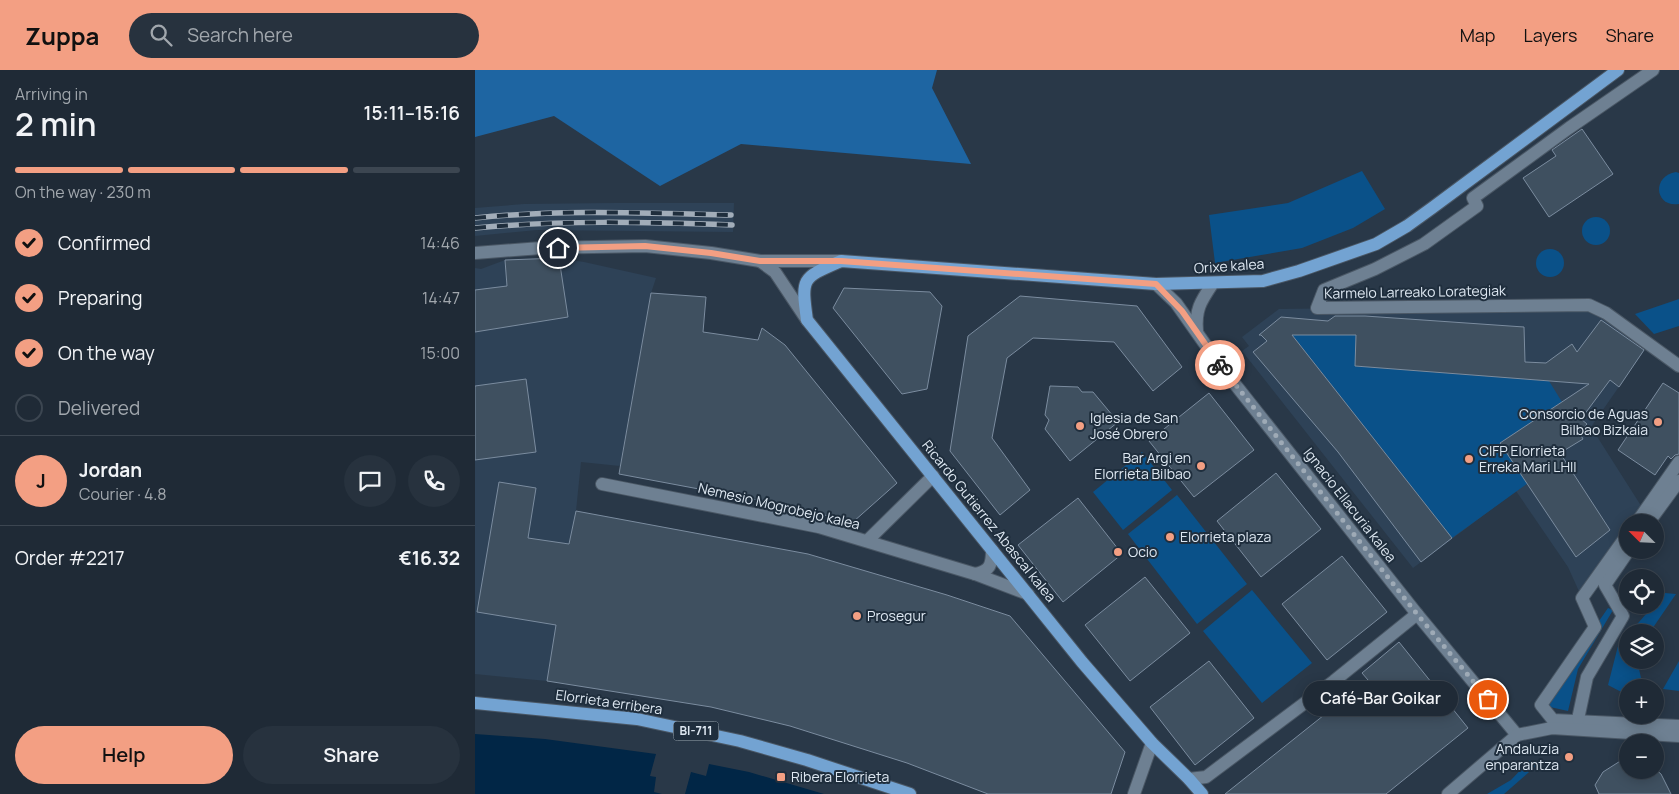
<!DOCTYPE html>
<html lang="en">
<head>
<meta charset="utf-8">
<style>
	body { margin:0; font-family:Manrope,sans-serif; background:#27323e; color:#f1f3f6; height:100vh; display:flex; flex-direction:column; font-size:19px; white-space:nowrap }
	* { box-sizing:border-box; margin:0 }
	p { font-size:16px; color:#a1a7ad }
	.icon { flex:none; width:28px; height:28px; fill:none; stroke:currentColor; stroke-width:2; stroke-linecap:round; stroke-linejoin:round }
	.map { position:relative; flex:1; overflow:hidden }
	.details { display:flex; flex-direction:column; background:#1f2a36; width:475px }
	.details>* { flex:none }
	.needle { width:32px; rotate:294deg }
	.fabs { position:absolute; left:1144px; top:444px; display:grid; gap:10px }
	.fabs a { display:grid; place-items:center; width:45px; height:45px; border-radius:50%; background:#1f2a36; box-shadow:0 2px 12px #0003,0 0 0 1px #3c4651; font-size:25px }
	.pin { position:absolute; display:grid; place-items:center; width:42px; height:42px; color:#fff; margin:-21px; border:2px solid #fff; border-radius:50%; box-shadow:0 1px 5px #0007 }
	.courier { position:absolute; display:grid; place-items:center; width:50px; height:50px; margin:-25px; border:4px solid #f39f83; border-radius:50%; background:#fff; color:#222; box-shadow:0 1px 6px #0007 }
	.bubble { position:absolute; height:35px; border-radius:18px; background:#1f2a36; box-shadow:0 2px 12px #0003,0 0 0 1px #3c4651; font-size:16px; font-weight:600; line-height:35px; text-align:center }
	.head em { font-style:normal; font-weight:600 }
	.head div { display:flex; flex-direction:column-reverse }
	.head { display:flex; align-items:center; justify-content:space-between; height:85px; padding:0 15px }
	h1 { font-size:32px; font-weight:600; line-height:38px }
	.bar { display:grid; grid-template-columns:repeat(4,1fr); gap:8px 5px; align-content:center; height:60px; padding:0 15px }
	.bar i { height:6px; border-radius:4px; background:#3c4651 }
	.bar .active { background:#f39f83 }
	.bar p { grid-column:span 4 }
	.line { display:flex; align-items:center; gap:12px; padding:0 15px; border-top:1px solid #3c4651 }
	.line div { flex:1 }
	.round { display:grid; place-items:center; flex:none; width:52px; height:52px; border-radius:26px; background:#27323e }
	ol { padding:0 15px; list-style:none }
	li { display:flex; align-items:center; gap:15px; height:55px }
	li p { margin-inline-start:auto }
	li .icon { padding:5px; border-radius:50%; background:#f39f83; color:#111; stroke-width:4 }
	li:last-child { color:#a1a7ad }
	li i { width:28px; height:28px; border:2px solid #3c4651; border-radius:50% }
	.cta { display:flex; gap:10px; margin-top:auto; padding:10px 15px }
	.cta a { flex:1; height:58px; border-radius:30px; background:#f39f83; color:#111; font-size:20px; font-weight:600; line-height:58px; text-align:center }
	.cta a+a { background:#27323e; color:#f1f3f6 }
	header { display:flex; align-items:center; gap:30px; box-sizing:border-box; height:70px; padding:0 25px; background:#f39f83; color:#111 }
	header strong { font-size:24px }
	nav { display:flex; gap:28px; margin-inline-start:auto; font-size:18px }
	.search { width:350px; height:45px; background:#27323e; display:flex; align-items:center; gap:12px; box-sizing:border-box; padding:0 18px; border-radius:28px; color:#a1a7ad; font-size:19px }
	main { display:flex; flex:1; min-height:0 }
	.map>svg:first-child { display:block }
</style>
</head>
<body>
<header>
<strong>Zuppa</strong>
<div class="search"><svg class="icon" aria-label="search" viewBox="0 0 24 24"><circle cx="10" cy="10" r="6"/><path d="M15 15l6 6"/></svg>Search here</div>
<nav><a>Map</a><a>Layers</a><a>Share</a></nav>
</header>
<main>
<section class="details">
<div class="head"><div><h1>2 min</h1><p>Arriving in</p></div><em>15:11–15:16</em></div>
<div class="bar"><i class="active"></i><i class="active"></i><i class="active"></i><i></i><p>On the way · 230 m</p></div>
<ol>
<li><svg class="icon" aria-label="check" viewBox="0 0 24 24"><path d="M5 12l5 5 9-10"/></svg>Confirmed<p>14:46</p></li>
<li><svg class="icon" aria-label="check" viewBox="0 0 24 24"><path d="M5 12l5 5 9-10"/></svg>Preparing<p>14:47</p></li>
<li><svg class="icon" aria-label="check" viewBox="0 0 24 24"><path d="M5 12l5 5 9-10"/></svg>On the way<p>15:00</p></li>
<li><i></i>Delivered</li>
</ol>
<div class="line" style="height:90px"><b class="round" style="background:#f39f83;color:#111">J</b><div><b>Jordan</b><p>Courier · 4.8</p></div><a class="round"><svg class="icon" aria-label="chat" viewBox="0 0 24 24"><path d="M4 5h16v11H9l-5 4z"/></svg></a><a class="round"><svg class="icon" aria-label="phone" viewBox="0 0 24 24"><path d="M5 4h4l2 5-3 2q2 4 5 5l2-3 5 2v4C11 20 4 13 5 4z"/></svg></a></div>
<div class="line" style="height:65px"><div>Order #2217</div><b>€16.32</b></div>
<div class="cta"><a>Help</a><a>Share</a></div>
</section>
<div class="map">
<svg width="1204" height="724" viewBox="0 0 1204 724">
	<rect width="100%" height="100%" fill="#293848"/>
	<!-- built -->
	<g fill="#2e4257">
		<polygon points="139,133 259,133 258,162 62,160 0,166 0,138 49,134"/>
		<polygon points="84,188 109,192 181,208 176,223 145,396 106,392 101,441 72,611 0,604 0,198 6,199 30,190"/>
		<polygon points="1114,235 1173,275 1116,357 1170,442 1162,452 1152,452 1152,465 1107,528 1093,497 1041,421 938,498 767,281 774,276 767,267 804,239"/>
	</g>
	<!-- green -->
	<g fill="#0a5189">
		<polygon points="887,101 910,139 878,158 827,178 740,193 734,145 813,133"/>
		<path d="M1201 102 1204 103V134C1180 138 1176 106 1201 102Z"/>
		<circle cx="1121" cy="161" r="14"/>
		<circle cx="1075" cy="193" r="14"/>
		<polygon points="1204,229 1204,256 1179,264 1160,244"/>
		<polygon points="817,265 881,265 881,296 1074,311 1087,332 1025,373 1053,413 977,468"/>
		<polygon points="667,382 697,420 648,460 618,422"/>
		<polygon points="702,425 772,514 722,554 653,464"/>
		<polygon points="777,520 837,593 787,633 728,561"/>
		<polygon points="1190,523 1201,524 1175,562 1155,562"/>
		<polygon points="1133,538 1138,540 1103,599 1093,641 1066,635"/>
		<polygon points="1152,565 1152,590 1162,590 1168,617 1152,618 1152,625 1133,615 1143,576"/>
		<polygon points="1204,591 1204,621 1188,619"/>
		<polygon points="1055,690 1062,695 1029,724 1012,724 1036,710"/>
	</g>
	<!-- forest -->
	<polygon fill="#1e65a2" points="0,0 462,0 457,18 496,94 266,74 185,116 79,46 0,67"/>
	<!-- water -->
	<g fill="#012646">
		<polygon points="0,664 70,669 181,684 175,706 181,707 179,722 187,724 0,724"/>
		<polygon points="234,694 274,702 349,724 210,724 216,702 231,706"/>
	</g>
	<!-- building -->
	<g fill="#3f5060" stroke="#7b8c9f">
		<polygon points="1107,59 1138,104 1074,147 1048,108 1081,86 1077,80"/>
		<polygon points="84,188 93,247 0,262 0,220 32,216 30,190"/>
		<polygon points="369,218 455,222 467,236 452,319 427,324 358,238"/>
		<polygon points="176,223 231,227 228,262 283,270 287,258 310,275 422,413 378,452 304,434 144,404"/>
		<polygon points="545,226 662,236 707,297 678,321 639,272 558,268 532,288 517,368 555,420 525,445 475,381 493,266"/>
		<polygon points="860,246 890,246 1049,257 1050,292 1071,293 1097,274 1102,282 1126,250 1169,280 1144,317 1135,310 1106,349 1112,354 1104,362 1108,369 1085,383 1135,460 1101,487 1025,373 1114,314 880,296 881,265 817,265 977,468 946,492 863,382 778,282 792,271 786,265 784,265 806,247 853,251"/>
		<polygon points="51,309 61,382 0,390 0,316"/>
		<polygon points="1188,313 1204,323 1204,384 1200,385 1196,389 1193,386 1180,405 1143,380"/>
		<polygon points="575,316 603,317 607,322 618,322 643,352 595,391 570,359 574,350 570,345"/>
		<polygon points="734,323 779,380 719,427 674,371"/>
		<polygon points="801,403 846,459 786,507 742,451"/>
		<polygon points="24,412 61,418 53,468 94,474 101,441 333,484 472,525 535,546 650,682 636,724 513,724 432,693 315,656 236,637 72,611 81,555 2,542"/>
		<polygon points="603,428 647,484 588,532 543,475"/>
		<polygon points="867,486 912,542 852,590 807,534"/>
		<polygon points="670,507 715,563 655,611 610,555"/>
		<polygon points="924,572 993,658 911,724 750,724 893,610 887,603"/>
		<polygon points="734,591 779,648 720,695 675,637"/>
		<polygon points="1150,688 1152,688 1152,700 1180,699 1186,704 1196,724 1124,724 1120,715 1128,702"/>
	</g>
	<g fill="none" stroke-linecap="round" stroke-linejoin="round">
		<defs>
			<g id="minor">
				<polyline points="1178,0 1094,58 998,128 1002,136 949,174 900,199 849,220 842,238 1114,235 1131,243 1204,296"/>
				<polyline points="0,183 66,178 170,176 236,183 285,191 366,191"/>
				<polyline points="285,191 300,202 332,250"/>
				<polyline points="681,214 701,233 744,294 942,544 1042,665"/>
				<path d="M722 261C720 239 726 231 738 213"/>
				<polyline points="127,414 344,457 500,504 553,524"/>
				<polyline points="1162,452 1204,392"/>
				<polyline points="1174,452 1204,411"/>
				<polyline points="1152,465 1107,528 1120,557 1066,635 1078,650 1204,656"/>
				<polyline points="392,471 458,406"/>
				<path d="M500 504C515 501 517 495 517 480"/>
				<polyline points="1103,649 1112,607 1148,546 1130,515 1154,480"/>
				<polyline points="1042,665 1077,658 1204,666"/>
				<polyline points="714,709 731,707 859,611 942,544"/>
				<polyline points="659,724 677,673"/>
				<polyline points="973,724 1042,665"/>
			</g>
			<g id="major">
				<polyline points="0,633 162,649 265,671 332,690 435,724"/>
				<path d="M727 724 714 709 677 673 607 592 332 250C326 207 327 208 366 191L681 214 788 211 824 201 901 174 932 156 957 138 1143 0"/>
			</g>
		</defs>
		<!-- minor casing -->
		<use href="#minor" stroke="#4a5765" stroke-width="14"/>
		<!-- major casing -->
		<use href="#major" stroke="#4a5765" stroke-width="14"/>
		<!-- minor -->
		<use href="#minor" stroke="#6e8092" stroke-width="12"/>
		<!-- major -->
		<use href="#major" stroke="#73a3d2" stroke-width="12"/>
		<defs>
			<g id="rail">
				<path d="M0 148C86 139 171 143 256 145"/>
				<path d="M0 158C86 150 171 152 257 155"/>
			</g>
		</defs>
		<!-- rail casing -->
		<use href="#rail" stroke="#a2adb9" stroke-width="5.5"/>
		<!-- rail -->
		<use href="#rail" stroke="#1f2e3d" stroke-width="4" stroke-dasharray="11" stroke-linecap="butt"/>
	</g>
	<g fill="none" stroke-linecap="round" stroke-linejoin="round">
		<!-- done -->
		<polyline stroke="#9eaab6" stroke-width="5" stroke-dasharray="0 9" points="745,295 942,544 1013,629"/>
		<!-- route -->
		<polyline stroke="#f39f83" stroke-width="6" points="83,178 170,176 236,183 285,191 366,191 681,214 707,241 745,295"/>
	</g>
	<!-- markers -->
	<g fill="#f39f83" stroke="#1f2e3d" stroke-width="2">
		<circle cx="1183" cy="352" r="5"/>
		<circle cx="605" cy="356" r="5"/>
		<circle cx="994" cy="389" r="5"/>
		<circle cx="726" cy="396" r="5"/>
		<circle cx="695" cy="467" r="5"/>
		<circle cx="643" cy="482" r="5"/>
		<circle cx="382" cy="546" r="5"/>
		<circle cx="1094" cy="687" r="5"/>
		<rect x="301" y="702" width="10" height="10" rx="2.5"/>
	</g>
	<g text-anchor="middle" stroke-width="4" stroke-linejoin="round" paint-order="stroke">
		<!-- shield labels -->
		<rect fill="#1f2e3d" stroke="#a4b0bb" stroke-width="1" x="198.5" y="651.5" width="45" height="19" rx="4"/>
		<g font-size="12" font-weight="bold" fill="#dde7f1">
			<text x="221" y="665">BI-711</text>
		</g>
		<!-- street labels -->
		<g font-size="14" fill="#dde7f1" stroke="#1f2e3d">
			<text transform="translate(754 196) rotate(-4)" y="5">Orixe kalea</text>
			<text transform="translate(940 222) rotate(-1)" y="5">Karmelo Larreako Lorategiak</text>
			<text transform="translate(875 435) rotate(52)" y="5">Ignacio Ellacuria kalea</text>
			<text transform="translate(304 436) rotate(13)" y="5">Nemesio Mogrobejo kalea</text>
			<text transform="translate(514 451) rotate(51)" y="5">Ricardo Gutierrez Abascal kalea</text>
			<text transform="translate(134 632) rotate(8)" y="5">Elorrieta erribera</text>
		</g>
		<!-- poi labels -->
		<g font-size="14" fill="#dde7f1" stroke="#1f2e3d" text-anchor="start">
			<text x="1173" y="349" text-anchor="end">Consorcio de Aguas<tspan x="1173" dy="16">Bilbao Bizkaia</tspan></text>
			<text x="615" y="353">Iglesia de San<tspan x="615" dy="16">José Obrero</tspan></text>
			<text x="1004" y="386">CIFP Elorrieta<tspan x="1004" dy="16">Erreka Mari LHII</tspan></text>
			<text x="716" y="393" text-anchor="end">Bar Argi en<tspan x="716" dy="16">Elorrieta Bilbao</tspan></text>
			<text x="705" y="472">Elorrieta plaza</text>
			<text x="653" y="487">Ocio</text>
			<text x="392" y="551">Prosegur</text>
			<text x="1084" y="684" text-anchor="end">Andaluzia<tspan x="1084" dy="16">enparantza</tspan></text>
			<text x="316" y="712">Ribera Elorrieta</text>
		</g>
	</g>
</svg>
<div class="fabs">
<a><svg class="needle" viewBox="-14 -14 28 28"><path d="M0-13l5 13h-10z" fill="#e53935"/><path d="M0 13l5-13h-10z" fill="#a1a7ad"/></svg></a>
<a><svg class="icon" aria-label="locate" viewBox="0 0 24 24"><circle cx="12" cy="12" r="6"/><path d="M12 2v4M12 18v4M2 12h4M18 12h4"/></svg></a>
<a><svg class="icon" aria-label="layers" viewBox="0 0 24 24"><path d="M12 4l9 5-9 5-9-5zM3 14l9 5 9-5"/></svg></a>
<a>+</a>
<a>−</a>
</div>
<div class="pin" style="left:1013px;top:629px;background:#ea580c"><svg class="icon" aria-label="bag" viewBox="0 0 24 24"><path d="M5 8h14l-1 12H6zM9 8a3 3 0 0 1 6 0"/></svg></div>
<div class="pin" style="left:83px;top:178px;background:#1f2937"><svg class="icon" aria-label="home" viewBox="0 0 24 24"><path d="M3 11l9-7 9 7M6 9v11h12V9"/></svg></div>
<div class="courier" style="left:745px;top:295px"><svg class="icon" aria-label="bike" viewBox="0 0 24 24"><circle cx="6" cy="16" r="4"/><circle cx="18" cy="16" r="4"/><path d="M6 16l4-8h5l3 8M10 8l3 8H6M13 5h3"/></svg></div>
<div class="bubble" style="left:828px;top:611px;width:155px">Café-Bar Goikar</div>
</div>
</main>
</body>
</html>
